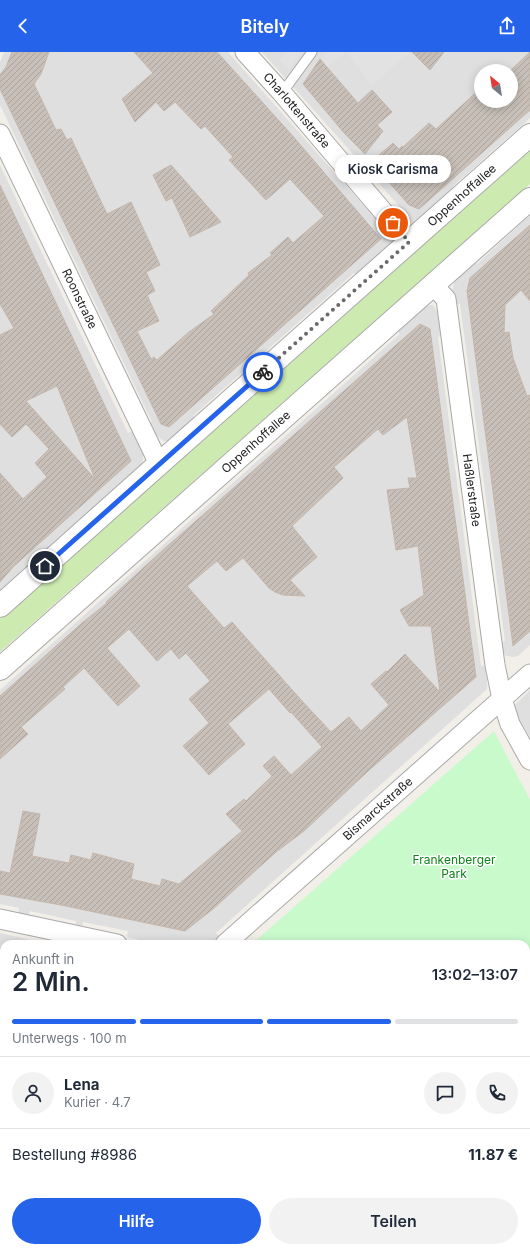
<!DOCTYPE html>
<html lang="de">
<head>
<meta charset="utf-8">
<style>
	body { margin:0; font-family:Inter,sans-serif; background:#f2f2f3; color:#1f2937; height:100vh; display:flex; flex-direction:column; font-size:15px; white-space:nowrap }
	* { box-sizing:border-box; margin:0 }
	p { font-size:13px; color:#747a83 }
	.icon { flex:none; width:22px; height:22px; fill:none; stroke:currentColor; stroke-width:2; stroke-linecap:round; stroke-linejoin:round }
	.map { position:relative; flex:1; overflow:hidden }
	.panel { position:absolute; left:0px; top:888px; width:530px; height:312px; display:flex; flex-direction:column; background:#fff; border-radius:12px 12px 0 0; box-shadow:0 2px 10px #0003 }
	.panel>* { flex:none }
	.needle { width:26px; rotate:330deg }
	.tools { position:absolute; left:474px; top:12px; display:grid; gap:8px }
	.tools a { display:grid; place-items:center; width:44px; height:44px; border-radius:50%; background:#fff; box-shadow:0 2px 10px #0003; font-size:20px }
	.pin { position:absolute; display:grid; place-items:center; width:34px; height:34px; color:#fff; margin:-17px; border:2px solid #fff; border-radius:50%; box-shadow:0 1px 4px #0007 }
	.courier { position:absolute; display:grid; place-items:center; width:40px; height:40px; margin:-20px; border:3px solid #2563eb; border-radius:50%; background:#fff; color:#222; box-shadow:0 1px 5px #0007 }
	.bubble { position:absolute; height:28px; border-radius:14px; background:#fff; box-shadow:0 2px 10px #0003; font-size:13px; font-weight:600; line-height:28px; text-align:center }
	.headline em { font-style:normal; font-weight:600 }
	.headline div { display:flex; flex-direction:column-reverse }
	.headline { display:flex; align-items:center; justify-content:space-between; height:68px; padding:0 12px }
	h1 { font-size:26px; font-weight:600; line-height:30px }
	.bar { display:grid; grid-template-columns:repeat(4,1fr); gap:6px 4px; align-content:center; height:48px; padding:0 12px }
	.bar i { height:5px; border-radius:3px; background:#e0e1e3 }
	.bar .on { background:#2563eb }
	.bar p { grid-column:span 4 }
	.line { display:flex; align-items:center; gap:10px; padding:0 12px; border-top:1px solid #e0e1e3 }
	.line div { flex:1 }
	.round { display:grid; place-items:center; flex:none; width:42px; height:42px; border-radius:21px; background:#f2f2f3 }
	.action { display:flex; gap:8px; margin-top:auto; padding:8px 12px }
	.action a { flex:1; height:46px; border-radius:24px; background:#2563eb; color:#fff; font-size:16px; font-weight:600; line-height:46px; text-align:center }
	.action a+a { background:#f2f2f3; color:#1f2937 }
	header { display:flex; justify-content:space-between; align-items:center; height:52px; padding:0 12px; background:#2563eb; color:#fff; font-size:18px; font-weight:600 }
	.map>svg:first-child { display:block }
</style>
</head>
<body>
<header><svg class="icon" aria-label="back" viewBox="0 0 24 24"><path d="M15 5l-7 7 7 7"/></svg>Bitely<svg class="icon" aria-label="share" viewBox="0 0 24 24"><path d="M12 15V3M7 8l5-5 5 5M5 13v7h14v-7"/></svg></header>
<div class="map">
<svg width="530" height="1200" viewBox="0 0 530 1200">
	<defs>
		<pattern id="building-hatch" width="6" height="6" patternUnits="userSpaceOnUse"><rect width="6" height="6" fill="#c7bfb8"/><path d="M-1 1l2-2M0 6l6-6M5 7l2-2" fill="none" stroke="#aba49e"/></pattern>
	</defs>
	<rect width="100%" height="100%" fill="#f2efe9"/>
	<!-- residential -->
	<g fill="#e0dfdf" fill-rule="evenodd">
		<polygon points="4,0 228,0 381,173 385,170 393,185 394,190 358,224 354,221 193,364 196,368 170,390 164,389 154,382 147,372 152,370 0,53 0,10"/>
		<path d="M262 0H530V66L453 134 456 138 417 171H411L400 164 397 160 401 156ZM481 19H511V49H481Z"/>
		<polygon points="0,113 128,381 133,379 143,399 143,408 141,414 0,542"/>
		<polygon points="530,163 530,593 518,604 513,605 507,604 503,602 498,591 505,589 460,252 454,253 452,238 456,225 474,208 477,212"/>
		<polygon points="430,253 433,253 437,260 442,283 438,285 481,614 487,614 487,637 216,881 221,886 216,892 157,892 127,885 128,879 83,870 82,875 76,874 76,869 30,859 28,865 18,862 19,856 0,852 0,638 400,282 397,278 425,255"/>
		<polygon points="530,638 530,685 515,660 514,654"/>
		<polygon points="0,881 49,892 4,892 4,1104 0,1108"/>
		<polygon points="530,1184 530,1200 9,1200 9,1196 526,1196 526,1186"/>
	</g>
	<!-- grass -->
	<polygon fill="#cdebb0" points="530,97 530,132 0,600 0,567"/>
	<!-- park -->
	<polygon fill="#c8facc" points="494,679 530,748 530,1119 526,1121 526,892 252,892"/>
	<!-- pitch -->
	<polygon fill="#88e0be" points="530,1053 530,1117 526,1119 526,1055"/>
	<!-- parking -->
	<g fill="#e2e2e2">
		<polygon points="286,0 302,0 289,17 280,8"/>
		<polygon points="325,0 410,0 372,34 346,0 327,15 320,7"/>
	</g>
	<!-- building -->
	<g fill="url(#building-hatch)" stroke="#c4b6ab" fill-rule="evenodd">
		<polygon points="12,0 49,0 41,22 34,32 56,78 61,77 67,88 71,86 107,162 131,150 160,213 146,220 155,239 147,243 159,269 137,279 151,307 154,305 157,308 189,280 214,262 211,259 249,223 248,221 272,203 270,201 288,185 293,191 324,164 290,127 266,148 229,108 233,105 205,74 201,77 175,50 164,59 156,50 135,70 122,47 153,21 134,0 217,0 291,82 381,187 169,375 161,372 0,37 0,23 6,15"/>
		<polygon points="412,0 444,0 430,18"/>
		<polygon points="530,0 530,58 419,157 409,153 371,110 393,91 399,97 402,94 403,95 429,71 436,77 481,36 481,49 511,49 511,18"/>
		<polygon points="320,7 358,51 372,38 392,60 377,73 383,79 365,102 345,82 303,32"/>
		<polygon points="171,113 221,170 190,185 172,146 166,149 153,123"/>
		<path d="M0 133 131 409 13 515 0 530V421L23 447 47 425 35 411 49 397 26 372 12 385 0 372V283L14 276 0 252ZM57 334 95 427 26 349Z"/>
		<polygon points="530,173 530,249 521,238 505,253 504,281 509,280 513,306 527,344 530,343 530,579 513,594 467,239 470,226"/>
		<path d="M420 272 430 277 476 625 367 720 304 779 276 800 213 857 185 879 61 853 0 842V819L10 821 23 759 40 762 32 804 69 811 71 803 91 808 93 801 134 812 131 827 160 834 162 827 179 832 242 779 226 762 244 747 246 749 272 724 263 714 274 704 291 723 322 695 291 660 290 661 269 637 228 672 245 692 209 723 183 694 209 671 189 647 210 629 186 601 179 607 171 597 157 609 129 577 107 596 140 634 118 654 84 616 63 635 65 637 21 675 28 682 0 707V644L82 571 107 551 106 550 163 498ZM407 365 417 426H408L410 436 387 438 396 498 418 494 424 543 400 558 409 574H431L440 640 405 602 387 620 386 619 371 632 389 653 361 679 349 665 331 680 302 649 232 570 224 576 187 534 217 509 226 519 243 506 269 536 275 540 283 543 305 544 290 528 317 505 292 474 343 426 334 415 378 377 383 383Z"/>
	</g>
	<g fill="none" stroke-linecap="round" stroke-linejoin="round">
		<defs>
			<polyline id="service" points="282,41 312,0"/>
			<g id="minor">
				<path id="s1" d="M245 0 282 41 409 190"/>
				<path id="s2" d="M0 82 159 412"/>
				<path id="s3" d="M433 233 446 247 495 613 502 647 510 672 530 708"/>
				<polyline points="0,867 117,892"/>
				<path id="s4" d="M225 892 530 622"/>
				<polyline points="0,1126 4,1122"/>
			</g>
			<g id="tertiary">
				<path id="s5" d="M0 554 159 412 530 83"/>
				<path id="s6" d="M0 617 530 147"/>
			</g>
		</defs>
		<!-- service casing -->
		<use href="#service" stroke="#a9a9a9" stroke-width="11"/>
		<!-- minor casing -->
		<use href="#minor" stroke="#a9a9a9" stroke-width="21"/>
		<!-- tertiary casing -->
		<use href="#tertiary" stroke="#a9a9a9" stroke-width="24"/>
		<!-- service -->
		<use href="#service" stroke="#fff" stroke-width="9"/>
		<!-- minor -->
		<use href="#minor" stroke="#fff" stroke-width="19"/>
		<!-- tertiary -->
		<use href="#tertiary" stroke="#fff" stroke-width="22"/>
	</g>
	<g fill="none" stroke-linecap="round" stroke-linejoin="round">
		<!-- done -->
		<polyline stroke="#6b6a68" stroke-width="4" stroke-dasharray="0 7.2" points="263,320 409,190 393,171"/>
		<!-- route -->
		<polyline stroke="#2563eb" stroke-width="5" points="45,514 263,320"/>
	</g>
	<g text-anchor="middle" stroke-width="3" stroke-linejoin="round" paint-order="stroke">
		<!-- street labels -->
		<g font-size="12" fill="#222" stroke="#fff">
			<text dy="4" stroke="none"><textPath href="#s1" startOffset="78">Charlottenstraße</textPath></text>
			<text dy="4" stroke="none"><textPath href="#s5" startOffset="618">Oppenhoffallee</textPath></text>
			<text dy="4" stroke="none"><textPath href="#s2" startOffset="183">Roonstraße</textPath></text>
			<text dy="4" stroke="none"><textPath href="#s6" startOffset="342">Oppenhoffallee</textPath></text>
			<text dy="4" stroke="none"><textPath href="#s3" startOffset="212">Haßlerstraße</textPath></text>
			<text dy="4" stroke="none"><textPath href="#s4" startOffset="204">Bismarckstraße</textPath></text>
		</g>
		<!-- park labels -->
		<g font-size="12" fill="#0c8416" stroke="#fff">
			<text x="454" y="812">Frankenberger<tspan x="454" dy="14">Park</tspan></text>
		</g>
	</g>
</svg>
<div class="tools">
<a><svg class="needle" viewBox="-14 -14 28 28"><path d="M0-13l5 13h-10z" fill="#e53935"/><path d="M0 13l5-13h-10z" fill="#747a83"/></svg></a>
</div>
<div class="pin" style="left:393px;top:171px;background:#ea580c"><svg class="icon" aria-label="bag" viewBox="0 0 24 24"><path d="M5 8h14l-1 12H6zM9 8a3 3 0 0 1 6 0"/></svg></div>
<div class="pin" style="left:45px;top:514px;background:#1f2937"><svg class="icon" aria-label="home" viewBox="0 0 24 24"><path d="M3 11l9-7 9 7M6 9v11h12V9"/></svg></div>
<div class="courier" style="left:263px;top:320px"><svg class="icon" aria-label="bike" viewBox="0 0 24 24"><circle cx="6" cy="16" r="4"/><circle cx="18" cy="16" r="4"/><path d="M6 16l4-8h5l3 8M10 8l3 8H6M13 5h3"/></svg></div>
<div class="bubble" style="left:335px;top:103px;width:116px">Kiosk Carisma</div>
<section class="panel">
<div class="headline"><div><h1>2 Min.</h1><p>Ankunft in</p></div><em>13:02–13:07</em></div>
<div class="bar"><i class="on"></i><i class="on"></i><i class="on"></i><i></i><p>Unterwegs · 100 m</p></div>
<div class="line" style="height:72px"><a class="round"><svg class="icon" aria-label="person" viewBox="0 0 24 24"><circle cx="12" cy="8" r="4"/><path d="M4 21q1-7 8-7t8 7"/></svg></a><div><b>Lena</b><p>Kurier · 4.7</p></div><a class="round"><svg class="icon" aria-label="chat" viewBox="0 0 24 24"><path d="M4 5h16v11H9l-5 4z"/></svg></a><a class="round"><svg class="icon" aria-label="phone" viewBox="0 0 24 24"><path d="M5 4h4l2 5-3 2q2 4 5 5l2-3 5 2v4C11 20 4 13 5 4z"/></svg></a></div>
<div class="line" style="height:52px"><div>Bestellung #8986</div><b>11.87 €</b></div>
<div class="action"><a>Hilfe</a><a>Teilen</a></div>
</section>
</div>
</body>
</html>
